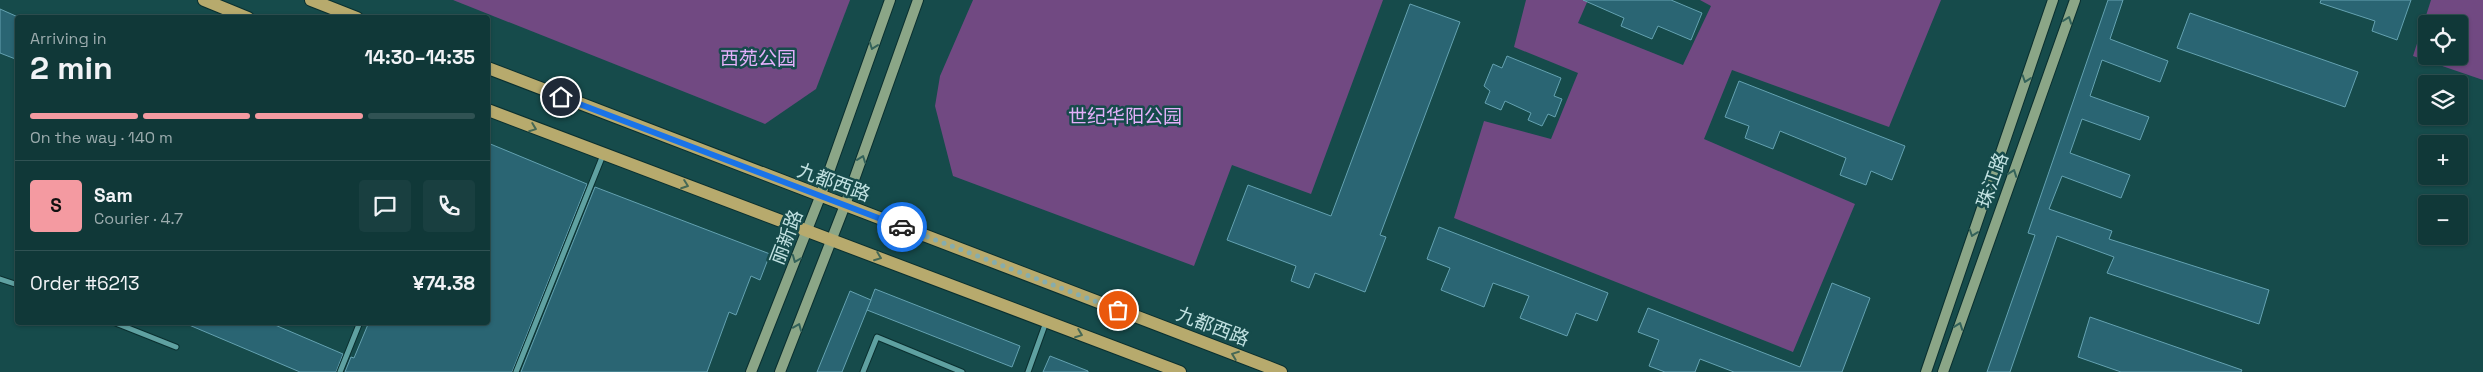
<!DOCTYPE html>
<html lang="en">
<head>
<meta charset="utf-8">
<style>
	body { margin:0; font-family:"Space Grotesk","Noto Sans SC",sans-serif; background:#193f40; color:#f1f3f6; height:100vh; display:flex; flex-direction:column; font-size:19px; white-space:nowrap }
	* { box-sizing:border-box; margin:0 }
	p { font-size:16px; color:#9cacae }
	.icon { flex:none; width:28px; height:28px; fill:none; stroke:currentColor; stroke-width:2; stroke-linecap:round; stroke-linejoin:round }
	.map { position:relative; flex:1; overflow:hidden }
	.sheet { position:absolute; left:15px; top:15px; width:475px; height:310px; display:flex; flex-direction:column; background:#103838; border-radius:5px; box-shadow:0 1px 4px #0004,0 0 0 1px #305253 }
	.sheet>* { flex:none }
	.tools { position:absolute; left:2418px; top:15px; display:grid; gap:10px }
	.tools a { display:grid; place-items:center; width:50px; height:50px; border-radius:5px; background:#103838; box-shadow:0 1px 4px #0004,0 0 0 1px #305253; font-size:25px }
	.pin { position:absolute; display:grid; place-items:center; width:42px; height:42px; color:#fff; margin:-21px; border:2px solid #fff; border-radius:50%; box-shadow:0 1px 5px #0007 }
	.courier { position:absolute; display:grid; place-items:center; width:50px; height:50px; margin:-25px; border:4px solid #1a73e8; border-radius:50%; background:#fff; color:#222; box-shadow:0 1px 6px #0007 }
	.head em { font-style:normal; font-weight:700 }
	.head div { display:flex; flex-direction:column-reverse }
	.head { display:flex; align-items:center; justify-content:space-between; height:85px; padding:0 15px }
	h1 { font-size:32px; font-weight:700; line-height:38px }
	.bar { display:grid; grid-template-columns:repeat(4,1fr); gap:8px 5px; align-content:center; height:60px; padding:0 15px }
	.bar i { height:6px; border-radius:4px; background:#305253 }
	.bar .on { background:#f49aa1 }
	.bar p { grid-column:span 4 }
	.line { display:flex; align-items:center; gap:12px; padding:0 15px; border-top:1px solid #305253 }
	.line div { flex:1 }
	.round { display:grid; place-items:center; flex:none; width:52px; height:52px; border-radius:5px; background:#193f40 }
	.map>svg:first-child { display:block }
</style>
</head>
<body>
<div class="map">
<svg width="2483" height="372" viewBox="0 0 2483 372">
	<rect width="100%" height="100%" fill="#164b4b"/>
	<!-- green -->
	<g fill="#714982" fill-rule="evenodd">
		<polygon points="453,0 850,0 816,89 765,124"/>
		<polygon points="973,0 1383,0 1311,194 1232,165 1194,266 953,176 935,106 940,76"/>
		<polygon points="1526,0 1588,0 1578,23 1683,65 1711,6 1700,0 1941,0 1889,127 1732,70 1704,139 1855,204 1793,352 1454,218 1484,121 1551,139 1578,73 1514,47"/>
		<path d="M2431 0H2483V80L2413 56ZM2426 24H2459V56H2426Z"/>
	</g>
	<!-- building -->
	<g fill="#2a6573" stroke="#64a2b1">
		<polygon points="1583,0 1671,0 1702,13 1691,40 1658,26 1652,39 1621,26 1624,18"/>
		<polygon points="2108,0 2123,0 2110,39 2168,61 2160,82 2102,60 2090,96 2149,117 2140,140 2082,119 2070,153 2130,175 2121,198 2062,176 2049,209 2112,231 2109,239 2269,290 2259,324 2107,273 2114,257 2057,236 2010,372 1987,372 2035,235 2028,233"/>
		<polygon points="2321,0 2411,0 2397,40 2372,31 2375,21 2320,3"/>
		<polygon points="1410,4 1460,22 1380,235 1386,237 1365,292 1315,273 1309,288 1291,281 1296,266 1227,240 1248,185 1331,216"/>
		<polygon points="0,9 18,17 18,60 0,53"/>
		<polygon points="2190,13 2358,72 2345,107 2177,48"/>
		<polygon points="1507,56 1561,78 1554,96 1562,99 1555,117 1548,114 1542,126 1528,120 1531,113 1505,101 1501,110 1485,103 1490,91 1484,86 1493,64 1502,68"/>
		<polygon points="1739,81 1905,146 1892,180 1871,171 1866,185 1840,175 1846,158 1780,131 1773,149 1745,138 1749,126 1725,117"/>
		<polygon points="488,143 587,184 512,372 345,372 351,357 354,358 369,322 488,322"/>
		<polygon points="595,187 770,254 760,280 751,276 736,315 729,312 707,372 521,372"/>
		<polygon points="1439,227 1608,293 1597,321 1576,313 1567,336 1520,318 1529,296 1493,283 1484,307 1441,290 1450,268 1427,259"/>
		<polygon points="1832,283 1870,298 1842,372 1734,372 1700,359 1695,372 1665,372 1649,366 1659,340 1638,332 1648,308 1800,367"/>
		<polygon points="875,289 1020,346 1012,367 867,310"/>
		<polygon points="850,291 871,300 842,372 817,372"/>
		<polygon points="2090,317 2242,370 2241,372 2121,372 2078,357"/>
		<polygon points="182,322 268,322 343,354 336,372 300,372"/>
		<polygon points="1050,356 1088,371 1088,372 1043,372"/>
	</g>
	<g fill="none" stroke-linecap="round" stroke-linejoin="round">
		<defs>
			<g id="street">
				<polyline points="0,279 18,285"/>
				<polyline points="113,322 176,347"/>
				<polyline points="340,372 360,322"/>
				<polyline points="516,372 603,155"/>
				<polyline points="863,372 877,337 962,372"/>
				<polyline points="1028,372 1046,322"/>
			</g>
			<g id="secondary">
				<polyline points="751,372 820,197 890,0"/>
				<polyline points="780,372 845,205 918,0"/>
				<polyline points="1926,372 2053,0"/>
				<polyline points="1943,372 2075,0"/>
			</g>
			<g id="primary">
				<polyline points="204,0 248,18"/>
				<polyline points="311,0 357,18"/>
				<polyline points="488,68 1281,372"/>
				<polyline points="488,110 1180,372"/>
			</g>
		</defs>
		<!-- street casing -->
		<use href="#street" stroke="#0a2f2f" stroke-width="7"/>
		<!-- secondary casing -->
		<use href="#secondary" stroke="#0a2f2f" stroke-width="12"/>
		<!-- primary casing -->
		<use href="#primary" stroke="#0a2f2f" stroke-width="14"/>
		<!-- street -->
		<use href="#street" stroke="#5fa1a1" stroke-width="5"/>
		<!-- secondary -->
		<use href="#secondary" stroke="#8ba687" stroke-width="10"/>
		<!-- primary -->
		<use href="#primary" stroke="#b7aa6d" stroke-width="12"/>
	</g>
	<!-- one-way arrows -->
	<defs><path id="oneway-chevron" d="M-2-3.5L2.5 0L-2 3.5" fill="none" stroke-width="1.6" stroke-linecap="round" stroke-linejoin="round" transform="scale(1.25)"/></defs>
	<g stroke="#33625a">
		<use href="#oneway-chevron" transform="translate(2068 20) rotate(-70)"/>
		<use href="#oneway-chevron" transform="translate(873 46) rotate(110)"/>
		<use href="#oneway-chevron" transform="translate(2026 79) rotate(109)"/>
		<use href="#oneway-chevron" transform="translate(862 159) rotate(-70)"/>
		<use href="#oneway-chevron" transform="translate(2013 173) rotate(-70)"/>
		<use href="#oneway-chevron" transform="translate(1973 233) rotate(109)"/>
		<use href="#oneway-chevron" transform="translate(796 259) rotate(112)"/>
		<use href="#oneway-chevron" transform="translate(1959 326) rotate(-70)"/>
		<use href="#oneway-chevron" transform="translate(798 327) rotate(-68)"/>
	</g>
	<g stroke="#466855">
		<use href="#oneway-chevron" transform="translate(533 128) rotate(21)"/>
		<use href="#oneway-chevron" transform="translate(685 185) rotate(20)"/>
		<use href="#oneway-chevron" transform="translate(878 257) rotate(21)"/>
		<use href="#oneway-chevron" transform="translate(1079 334) rotate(21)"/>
		<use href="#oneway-chevron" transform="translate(1235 355) rotate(-159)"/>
	</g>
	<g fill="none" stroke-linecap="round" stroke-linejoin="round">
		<!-- done -->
		<polyline stroke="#86adad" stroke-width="5" stroke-dasharray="0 9" points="902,227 1118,310"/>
		<!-- route -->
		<polyline stroke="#1a73e8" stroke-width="6" points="561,97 902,227"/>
	</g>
	<g text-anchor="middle" stroke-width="5" stroke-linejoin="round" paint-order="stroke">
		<!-- park labels -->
		<g font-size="19" fill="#e3b0fa" stroke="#164b4b">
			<text x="758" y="65">西苑公园</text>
			<text x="1125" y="123">世纪华阳公园</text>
		</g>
		<!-- street labels -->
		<g font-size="19" fill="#c2e2e2" stroke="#164b4b">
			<text transform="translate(1992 180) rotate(-70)" y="7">珠江路</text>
			<text transform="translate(834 182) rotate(20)" y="7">九都西路</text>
			<text transform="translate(786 237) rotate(-69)" y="7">丽新路</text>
			<text transform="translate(1213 326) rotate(21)" y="7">九都西路</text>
		</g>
	</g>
</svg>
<div class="tools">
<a><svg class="icon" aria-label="locate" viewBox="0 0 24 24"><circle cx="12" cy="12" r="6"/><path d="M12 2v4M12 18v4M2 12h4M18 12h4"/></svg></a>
<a><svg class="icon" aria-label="layers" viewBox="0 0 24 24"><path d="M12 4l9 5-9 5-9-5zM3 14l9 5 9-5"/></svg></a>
<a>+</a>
<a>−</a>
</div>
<div class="pin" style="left:1118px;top:310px;background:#ea580c"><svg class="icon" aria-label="bag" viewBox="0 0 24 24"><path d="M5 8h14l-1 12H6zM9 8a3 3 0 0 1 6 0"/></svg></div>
<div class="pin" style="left:561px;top:97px;background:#1f2937"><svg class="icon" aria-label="home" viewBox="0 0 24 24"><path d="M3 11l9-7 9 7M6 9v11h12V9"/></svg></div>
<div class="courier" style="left:902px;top:227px"><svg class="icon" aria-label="car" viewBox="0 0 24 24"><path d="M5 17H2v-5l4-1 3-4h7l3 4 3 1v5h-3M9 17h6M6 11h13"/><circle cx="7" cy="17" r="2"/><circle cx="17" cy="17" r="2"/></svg></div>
<section class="sheet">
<div class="head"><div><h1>2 min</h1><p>Arriving in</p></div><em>14:30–14:35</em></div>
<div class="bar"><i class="on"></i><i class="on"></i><i class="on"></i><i></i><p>On the way · 140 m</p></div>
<div class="line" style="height:90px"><b class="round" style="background:#f49aa1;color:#111">S</b><div><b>Sam</b><p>Courier · 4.7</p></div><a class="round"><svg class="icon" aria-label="chat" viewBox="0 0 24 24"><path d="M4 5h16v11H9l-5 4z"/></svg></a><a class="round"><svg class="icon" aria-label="phone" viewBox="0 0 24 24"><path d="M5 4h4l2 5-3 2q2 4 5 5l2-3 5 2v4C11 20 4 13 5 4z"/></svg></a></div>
<div class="line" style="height:65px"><div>Order #6213</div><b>¥74.38</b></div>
</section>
</div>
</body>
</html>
